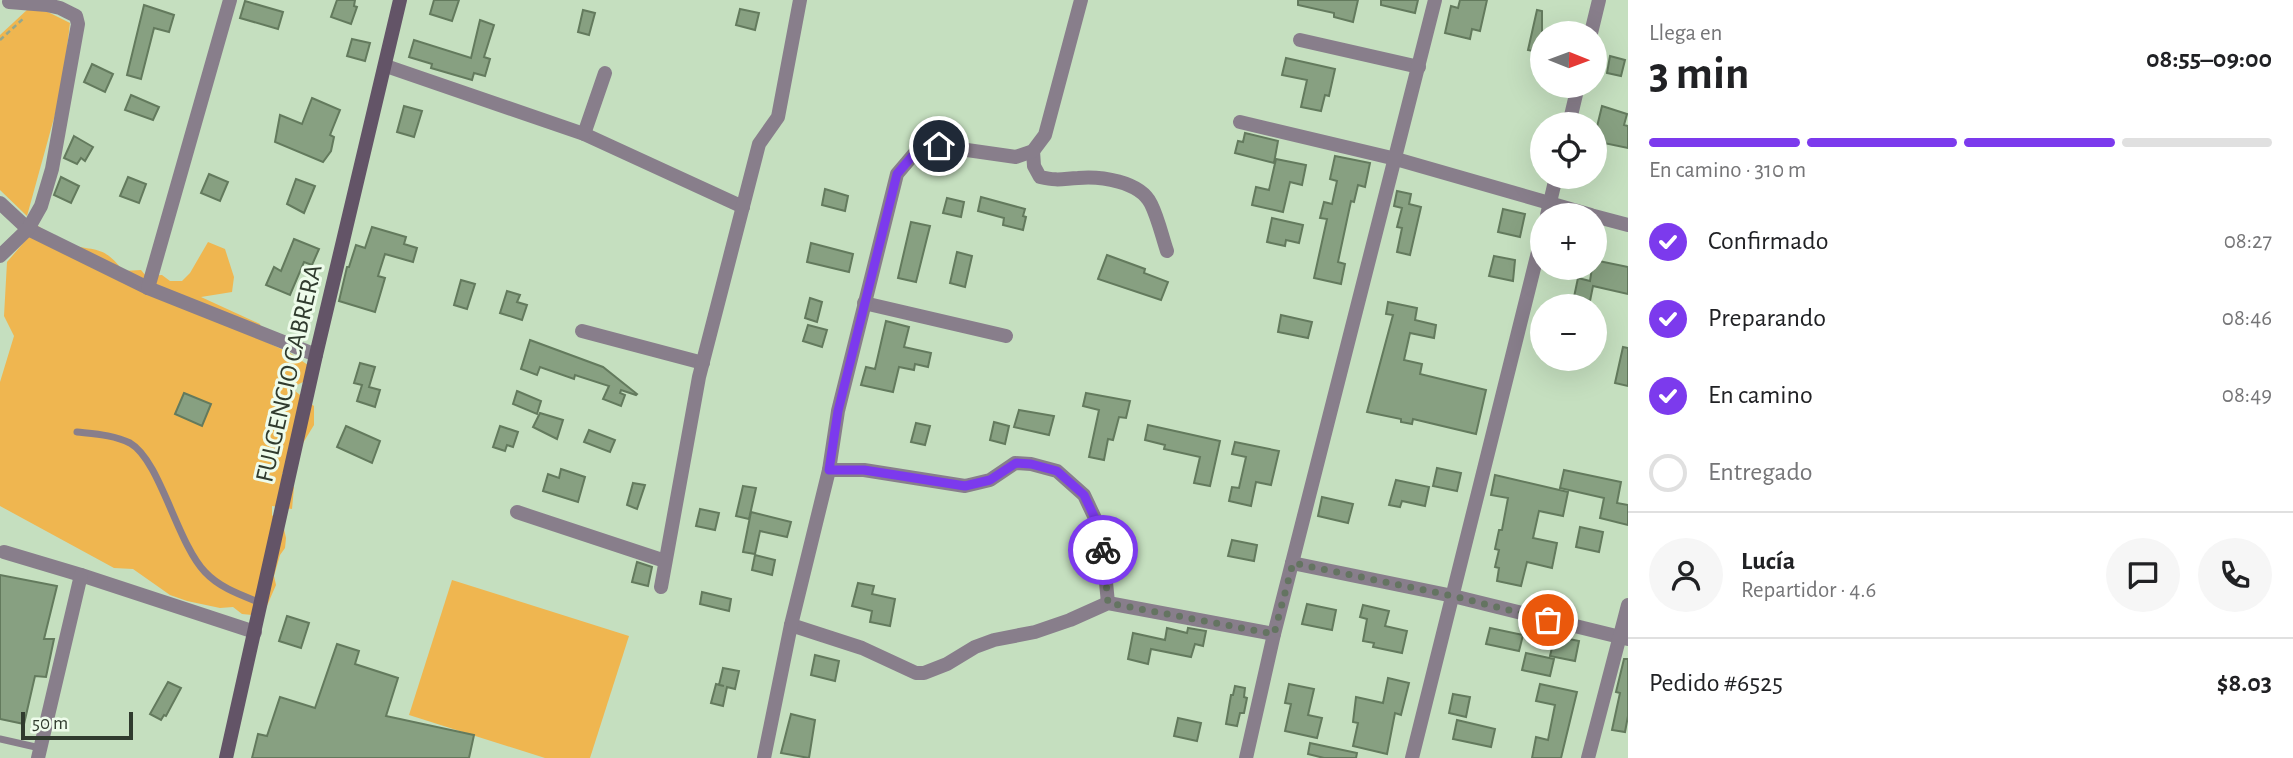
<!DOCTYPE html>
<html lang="es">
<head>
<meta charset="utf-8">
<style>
	body { margin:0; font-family:"Alegreya Sans",sans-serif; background:#f6f6f6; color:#202124; height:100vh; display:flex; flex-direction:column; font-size:26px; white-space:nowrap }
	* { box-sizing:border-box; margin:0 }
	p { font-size:23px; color:#757577 }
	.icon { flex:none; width:38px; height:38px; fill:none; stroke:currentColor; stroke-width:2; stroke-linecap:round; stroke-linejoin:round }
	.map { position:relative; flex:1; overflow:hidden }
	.side { display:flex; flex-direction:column; background:#fff; width:665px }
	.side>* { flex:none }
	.needle { width:46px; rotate:91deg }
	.controls { position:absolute; left:1530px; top:21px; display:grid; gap:14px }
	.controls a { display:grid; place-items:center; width:77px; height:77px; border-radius:50%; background:#fff; box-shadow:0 7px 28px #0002; font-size:35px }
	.scale { position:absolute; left:21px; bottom:18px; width:112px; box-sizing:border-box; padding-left:7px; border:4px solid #303b2e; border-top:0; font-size:19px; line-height:24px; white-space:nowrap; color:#303b2e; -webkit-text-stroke:5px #eefceb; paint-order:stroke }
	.pin { position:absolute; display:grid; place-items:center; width:60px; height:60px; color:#fff; margin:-30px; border:4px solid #fff; border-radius:50%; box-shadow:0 2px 7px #0007 }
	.courier { position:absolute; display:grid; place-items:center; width:70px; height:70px; margin:-35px; border:5px solid #7c3aed; border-radius:50%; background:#fff; color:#222; box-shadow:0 2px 9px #0007 }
	.headline em { font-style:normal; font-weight:700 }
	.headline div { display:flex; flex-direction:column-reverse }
	.headline { display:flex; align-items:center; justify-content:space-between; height:119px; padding:0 21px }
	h1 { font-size:46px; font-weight:700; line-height:52px }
	.bar { display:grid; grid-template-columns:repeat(4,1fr); gap:10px 7px; align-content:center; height:84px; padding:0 21px }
	.bar i { height:9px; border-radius:5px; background:#e0e0e0 }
	.bar .selected { background:#7c3aed }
	.bar p { grid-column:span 4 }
	.line { display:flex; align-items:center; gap:18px; padding:0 21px; border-top:2px solid #e0e0e0 }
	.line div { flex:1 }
	.round { display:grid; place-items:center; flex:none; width:74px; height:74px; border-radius:37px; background:#f6f6f6 }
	ol { padding:0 21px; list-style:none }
	li { display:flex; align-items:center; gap:21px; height:77px }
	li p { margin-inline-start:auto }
	li .icon { padding:7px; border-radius:50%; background:#7c3aed; color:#fff; stroke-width:4 }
	li:last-child { color:#757577 }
	li i { width:38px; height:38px; border:4px solid #e0e0e0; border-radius:50% }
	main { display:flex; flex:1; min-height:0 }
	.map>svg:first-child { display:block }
</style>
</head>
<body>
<main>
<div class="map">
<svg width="1628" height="758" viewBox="0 0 1628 758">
	<rect width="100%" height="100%" fill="#c5dfbf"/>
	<!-- green -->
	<g fill="#efb650">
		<polygon points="28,9 48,12 70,23 62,89 27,216 0,190 0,35"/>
		<path d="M38 226C47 232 56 239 66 243 95 253 102 243 123 271L141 270 146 276 162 275 170 281H182L190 273 208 242 225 249 234 277 232 292 201 297 260 324 264 341 290 353 308 365 307 380 297 385 295 391 314 406V425L303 443 297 467 294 470 282 473 283 479 294 487 292 509 272 506V515L284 529 286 538 285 548 280 555 274 576 276 585 266 608 252 615 242 614 233 607 220 608 187 601 170 595 133 569 114 568 0 506V382L14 336 4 316 7 262Z"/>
		<polygon points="452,580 629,636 590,758 545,758 409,715"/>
	</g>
	<!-- building -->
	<g fill="#87a081" stroke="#637a5d" stroke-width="2">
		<polygon points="337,0 355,0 354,6 357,7 351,24 331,17"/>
		<polygon points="434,0 459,0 452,21 430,14"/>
		<polygon points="1298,0 1358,0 1353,22 1334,17 1334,13 1298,5"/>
		<polygon points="1381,0 1418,0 1415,13 1381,5"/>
		<polygon points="1460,0 1487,0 1480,31 1472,29 1470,39 1445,33 1451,6 1458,8"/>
		<polygon points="245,1 283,12 278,29 240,18"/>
		<polygon points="144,5 174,15 169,32 154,28 141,79 127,75"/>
		<polygon points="740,9 759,13 755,30 736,25"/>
		<polygon points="583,10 595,13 589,35 578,32"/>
		<polygon points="1537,10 1542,11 1542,53 1528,50"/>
		<polygon points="480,20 494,25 484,57 490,59 485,76 474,73 472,80 431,68 432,64 409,57 414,40 471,58"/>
		<polygon points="352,39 370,43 365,61 347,56"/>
		<polygon points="1610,56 1625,60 1621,76 1607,73"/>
		<polygon points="1286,58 1335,69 1329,96 1325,95 1321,111 1301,107 1307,80 1282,75"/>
		<polygon points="92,64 113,74 105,92 84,82"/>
		<polygon points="131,95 159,107 153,120 125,110"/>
		<polygon points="312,98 340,110 330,135 334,137 331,151 323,162 275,142 280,115 302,124"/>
		<polygon points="404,106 422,111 414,137 397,132"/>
		<polygon points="1602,106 1627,114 1624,125 1628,126 1628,148 1599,142 1600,136 1595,135"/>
		<polygon points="1245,133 1278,141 1274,163 1235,153 1238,141 1243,142"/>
		<polygon points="74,136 93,147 85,161 81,158 77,164 64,158"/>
		<polygon points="1335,156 1370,163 1365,187 1358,185 1354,202 1351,201 1338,262 1345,264 1341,284 1314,278 1327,219 1320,218 1324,202 1332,204 1337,181 1330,179"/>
		<polygon points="1276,159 1306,165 1302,185 1290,182 1283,212 1252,205 1256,187 1269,190"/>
		<polygon points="209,174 228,182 220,201 201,193"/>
		<polygon points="61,177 79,186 71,203 54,195"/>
		<polygon points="128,177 146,184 139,203 120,196"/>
		<polygon points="296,179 315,186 304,213 287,204"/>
		<polygon points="825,189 848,196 845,211 822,205"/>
		<polygon points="1397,191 1411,194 1409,204 1421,207 1410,255 1397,252 1402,228 1397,227 1402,208 1394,206"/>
		<polygon points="981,197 1025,209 1023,216 1026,217 1023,230 1003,225 1004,218 978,211"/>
		<polygon points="947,198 964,202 961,217 943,213"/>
		<polygon points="1503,209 1525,214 1520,237 1498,232"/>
		<polygon points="1272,218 1303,225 1299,243 1286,240 1285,246 1267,242"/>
		<polygon points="911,222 930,226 916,282 898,278"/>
		<polygon points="372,227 406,237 404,244 417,248 413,262 385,254 378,276 385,278 375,312 339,301 347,267 349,267 356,245 365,248"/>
		<polygon points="294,239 319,249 312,265 304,262 290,295 266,285 274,267 281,271"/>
		<polygon points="811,243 853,254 849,272 807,262"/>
		<polygon points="957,252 972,256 965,287 950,283"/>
		<polygon points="1107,255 1145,269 1144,273 1168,282 1161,300 1098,279"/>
		<polygon points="1494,256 1515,260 1513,281 1489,276"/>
		<polygon points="1594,260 1628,267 1628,294 1593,286 1590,301 1574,297 1578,278 1590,281 1592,268 1594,268"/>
		<polygon points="461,280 475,284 467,309 454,305"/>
		<polygon points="507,291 520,295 517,302 527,305 522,320 500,313"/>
		<polygon points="810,298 822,302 817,322 805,318"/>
		<polygon points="1388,302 1417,308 1415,320 1436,325 1434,338 1410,333 1404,360 1422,364 1420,374 1486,390 1476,434 1413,419 1412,424 1401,422 1401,419 1367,412 1393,315 1386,314"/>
		<polygon points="1281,315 1312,322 1308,338 1278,332"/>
		<polygon points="886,321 909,327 904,347 931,353 928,367 915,364 914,370 899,367 893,392 861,385 866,367 875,369"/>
		<polygon points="808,325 827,330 822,347 803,341"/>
		<polygon points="530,340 603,367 637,394 636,395 621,390 620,393 625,395 621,406 603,399 609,386 575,375 574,379 540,367 537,375 521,369"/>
		<polygon points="1623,347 1628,348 1628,386 1615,383"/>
		<polygon points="360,363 375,367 369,387 380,390 375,407 357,401 362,385 354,383"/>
		<polygon points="517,391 541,401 537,414 513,404"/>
		<polygon points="184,393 211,404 202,426 175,414"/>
		<polygon points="1086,393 1130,401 1126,418 1119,417 1113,440 1108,439 1104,460 1089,457 1099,410 1083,406"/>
		<polygon points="1019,410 1054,416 1049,435 1014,427"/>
		<polygon points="540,413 563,420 557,439 533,427"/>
		<polygon points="994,422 1009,426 1005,444 990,440"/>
		<polygon points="916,423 930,426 925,445 911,442"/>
		<polygon points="1148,425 1220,441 1210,486 1194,483 1200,457 1164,449 1165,445 1145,440"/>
		<polygon points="346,426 380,441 372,463 337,447"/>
		<polygon points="500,426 518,432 513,447 507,445 505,451 493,447"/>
		<polygon points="589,430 615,440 610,452 584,442"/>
		<polygon points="1235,442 1279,451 1271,485 1256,482 1251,506 1229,501 1232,487 1239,488 1246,457 1232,454"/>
		<polygon points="1437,468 1461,473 1457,491 1433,486"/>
		<polygon points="561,469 585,477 578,502 543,491 548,474 559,478"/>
		<polygon points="1564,470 1621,482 1617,503 1628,505 1628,525 1600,518 1604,498 1560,488"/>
		<polygon points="1495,475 1568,492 1563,516 1539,511 1533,538 1557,543 1552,568 1527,562 1521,586 1497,581 1499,568 1495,567 1499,550 1495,549 1499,530 1502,530 1508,498 1491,495"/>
		<polygon points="1396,480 1429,487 1425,506 1402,501 1400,507 1389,505"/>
		<polygon points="633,483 645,485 637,509 627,505"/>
		<polygon points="743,486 756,488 749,519 736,516"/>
		<polygon points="1322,497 1353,504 1348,523 1318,516"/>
		<polygon points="700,509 719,513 715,530 696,526"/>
		<polygon points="751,512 791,522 787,537 760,531 755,554 743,552"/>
		<polygon points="1580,527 1603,532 1599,552 1576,547"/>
		<polygon points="1232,540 1257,545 1254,561 1228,556"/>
		<polygon points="755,555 775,560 772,575 752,570"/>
		<polygon points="637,562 652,567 648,586 632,582"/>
		<polygon points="0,575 57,586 44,639 54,639 46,677 35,676 24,724 0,719"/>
		<polygon points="858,583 874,586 872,594 895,599 890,626 870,622 872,611 852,606"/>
		<polygon points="702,592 731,599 729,611 700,604"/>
		<polygon points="1307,604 1336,610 1332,630 1302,624"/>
		<polygon points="1363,605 1389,611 1385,626 1407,631 1402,653 1373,647 1374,643 1363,641 1367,619 1360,617"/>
		<polygon points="287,616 309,623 301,648 279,641"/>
		<polygon points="1167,628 1187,633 1188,628 1206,631 1203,646 1195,644 1191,657 1151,649 1148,664 1128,659 1133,633 1165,640"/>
		<polygon points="1490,628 1523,635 1519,651 1486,644"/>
		<polygon points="1555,636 1579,641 1575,661 1550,656"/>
		<polygon points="337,644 359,651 355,664 398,678 386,716 474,735 469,758 252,758 258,734 267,736 280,697 315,708"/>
		<polygon points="1526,653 1554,659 1550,676 1522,670"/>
		<polygon points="815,655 839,661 835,681 811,675"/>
		<polygon points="1624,659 1628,659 1628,716 1625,732 1612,730 1620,693 1616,692"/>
		<polygon points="723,668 739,671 735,689 727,687 723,706 711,703 716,684 724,686 719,685"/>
		<polygon points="1388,678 1409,683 1401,715 1395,713 1387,754 1353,746 1358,723 1353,722 1356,697 1383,703"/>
		<polygon points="168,682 181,688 166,716 164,715 161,720 150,714"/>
		<polygon points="1289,684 1314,689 1308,715 1322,718 1317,738 1285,731 1291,704 1285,703"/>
		<polygon points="1540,684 1577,692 1561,758 1532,758 1536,737 1548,740 1555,705 1536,701"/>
		<polygon points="1235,686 1245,688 1244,697 1247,698 1244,713 1240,713 1237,726 1226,724 1231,695 1233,695"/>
		<polygon points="1453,694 1470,697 1466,717 1449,713"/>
		<polygon points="791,714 815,720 809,758 781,753"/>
		<polygon points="1178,718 1201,723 1197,741 1174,736"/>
		<polygon points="1457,720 1495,729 1491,747 1453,739"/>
		<polygon points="1310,743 1357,753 1356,758 1324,758 1308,754"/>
	</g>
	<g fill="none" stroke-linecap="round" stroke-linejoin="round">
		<!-- path -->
		<polyline stroke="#93a88e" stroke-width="2.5" stroke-dasharray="5 3.5" stroke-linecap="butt" points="0,40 25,17"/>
		<!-- lane -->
		<g stroke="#887e8b" stroke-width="7">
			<path d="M77 432C95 434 114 435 130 443 160 460 177 543 205 572 220 588 241 595 261 603"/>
			<polyline points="0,739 40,748"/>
		</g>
		<!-- street -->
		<g stroke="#887e8b" stroke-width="14">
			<polyline points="1591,33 1599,0"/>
			<polyline points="1300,40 1419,67"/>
			<polyline points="386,66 584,134 743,207"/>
			<polyline points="1240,122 1396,159 1591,215"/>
			<polyline points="1569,124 1578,86"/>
			<polyline points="584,134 605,73"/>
			<path d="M1033 151 1034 166 1040 177C1058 181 1061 179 1078 178 1100 176 1140 181 1151 204 1158 218 1162 236 1167 251"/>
			<polyline points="0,203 28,229 148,288 316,355"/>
			<polyline points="1547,215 1556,177"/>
			<polyline points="1594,216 1628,225"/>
			<polyline points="0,256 28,229 41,206 52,169 78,24 76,16 60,8 47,5 9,2"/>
			<polyline points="148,288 230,0"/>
			<polyline points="864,303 1006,336"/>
			<polyline points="582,331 703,363"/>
			<polyline points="829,470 864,470 965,486 990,480 1015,463 1031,464 1057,471 1084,495 1101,531 1108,603"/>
			<polyline points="517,512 665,561"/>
			<polyline points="4,552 81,575 255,632"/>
			<polyline points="1292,563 1453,596 1628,639"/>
			<polyline points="661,587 699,377 759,144 778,117 800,0"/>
			<polyline points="791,625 862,648 916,673 924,673 947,664 975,647 994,640 1035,632 1070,620 1108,603 1274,634"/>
			<polyline points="38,758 81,575"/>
			<polyline points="764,758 791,625 829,470 838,411 897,174 914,154 939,146 1016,157 1033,151 1045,135 1081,0"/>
			<polyline points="1246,758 1274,634 1435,0"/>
			<polyline points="1412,758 1542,236"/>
			<polyline points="1588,758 1628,605"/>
		</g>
		<!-- secondary -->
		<polyline stroke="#635467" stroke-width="14" points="226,758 316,355 400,0"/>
	</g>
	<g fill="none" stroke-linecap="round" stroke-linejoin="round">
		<!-- done -->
		<polyline stroke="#647461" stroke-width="7" stroke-dasharray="0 12.6" points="1103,550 1108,603 1274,634 1293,563 1453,596 1548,620"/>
		<!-- route -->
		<polyline stroke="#7c3aed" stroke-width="9" points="939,146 914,154 897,174 838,411 829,470 864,470 965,486 990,480 1016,463 1031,464 1057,471 1084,495 1101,531 1103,550"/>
	</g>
	<g text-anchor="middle" stroke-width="6" stroke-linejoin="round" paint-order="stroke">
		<!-- street labels -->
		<g font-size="26" fill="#303b2e" stroke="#eefceb">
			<text transform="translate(288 373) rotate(-77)" y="9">FULGENCIO CABRERA</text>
		</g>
	</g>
</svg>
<div class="controls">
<a><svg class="needle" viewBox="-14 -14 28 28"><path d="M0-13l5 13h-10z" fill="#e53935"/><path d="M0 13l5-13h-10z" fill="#757577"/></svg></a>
<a><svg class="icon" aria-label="locate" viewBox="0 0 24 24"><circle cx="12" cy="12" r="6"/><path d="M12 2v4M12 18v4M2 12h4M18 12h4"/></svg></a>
<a>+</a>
<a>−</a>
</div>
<div class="scale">50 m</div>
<div class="pin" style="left:1548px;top:620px;background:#ea580c"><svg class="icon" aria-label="bag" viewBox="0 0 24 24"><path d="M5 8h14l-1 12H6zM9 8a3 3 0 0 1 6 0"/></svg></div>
<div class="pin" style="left:939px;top:146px;background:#1f2937"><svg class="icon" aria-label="home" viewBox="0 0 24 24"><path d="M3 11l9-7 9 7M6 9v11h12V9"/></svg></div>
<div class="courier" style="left:1103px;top:550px"><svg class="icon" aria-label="bike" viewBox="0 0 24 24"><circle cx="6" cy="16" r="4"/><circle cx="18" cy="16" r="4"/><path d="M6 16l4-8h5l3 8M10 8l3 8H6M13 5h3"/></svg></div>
</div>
<section class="side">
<div class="headline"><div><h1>3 min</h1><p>Llega en</p></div><em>08:55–09:00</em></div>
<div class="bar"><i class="selected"></i><i class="selected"></i><i class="selected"></i><i></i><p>En camino · 310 m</p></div>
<ol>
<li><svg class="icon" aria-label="check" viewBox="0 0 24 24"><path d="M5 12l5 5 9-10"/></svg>Confirmado<p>08:27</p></li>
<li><svg class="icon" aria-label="check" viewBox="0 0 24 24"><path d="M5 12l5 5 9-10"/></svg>Preparando<p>08:46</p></li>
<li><svg class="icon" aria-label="check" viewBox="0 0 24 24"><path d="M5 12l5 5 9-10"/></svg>En camino<p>08:49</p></li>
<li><i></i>Entregado</li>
</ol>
<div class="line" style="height:126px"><a class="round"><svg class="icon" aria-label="person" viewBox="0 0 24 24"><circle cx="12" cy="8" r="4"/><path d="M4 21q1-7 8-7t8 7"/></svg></a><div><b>Lucía</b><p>Repartidor · 4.6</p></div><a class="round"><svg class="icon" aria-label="chat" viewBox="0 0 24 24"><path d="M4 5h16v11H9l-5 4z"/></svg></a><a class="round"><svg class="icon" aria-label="phone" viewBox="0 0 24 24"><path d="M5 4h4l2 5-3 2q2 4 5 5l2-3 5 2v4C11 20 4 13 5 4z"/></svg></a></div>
<div class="line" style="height:91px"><div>Pedido #6525</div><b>$8.03</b></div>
</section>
</main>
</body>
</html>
